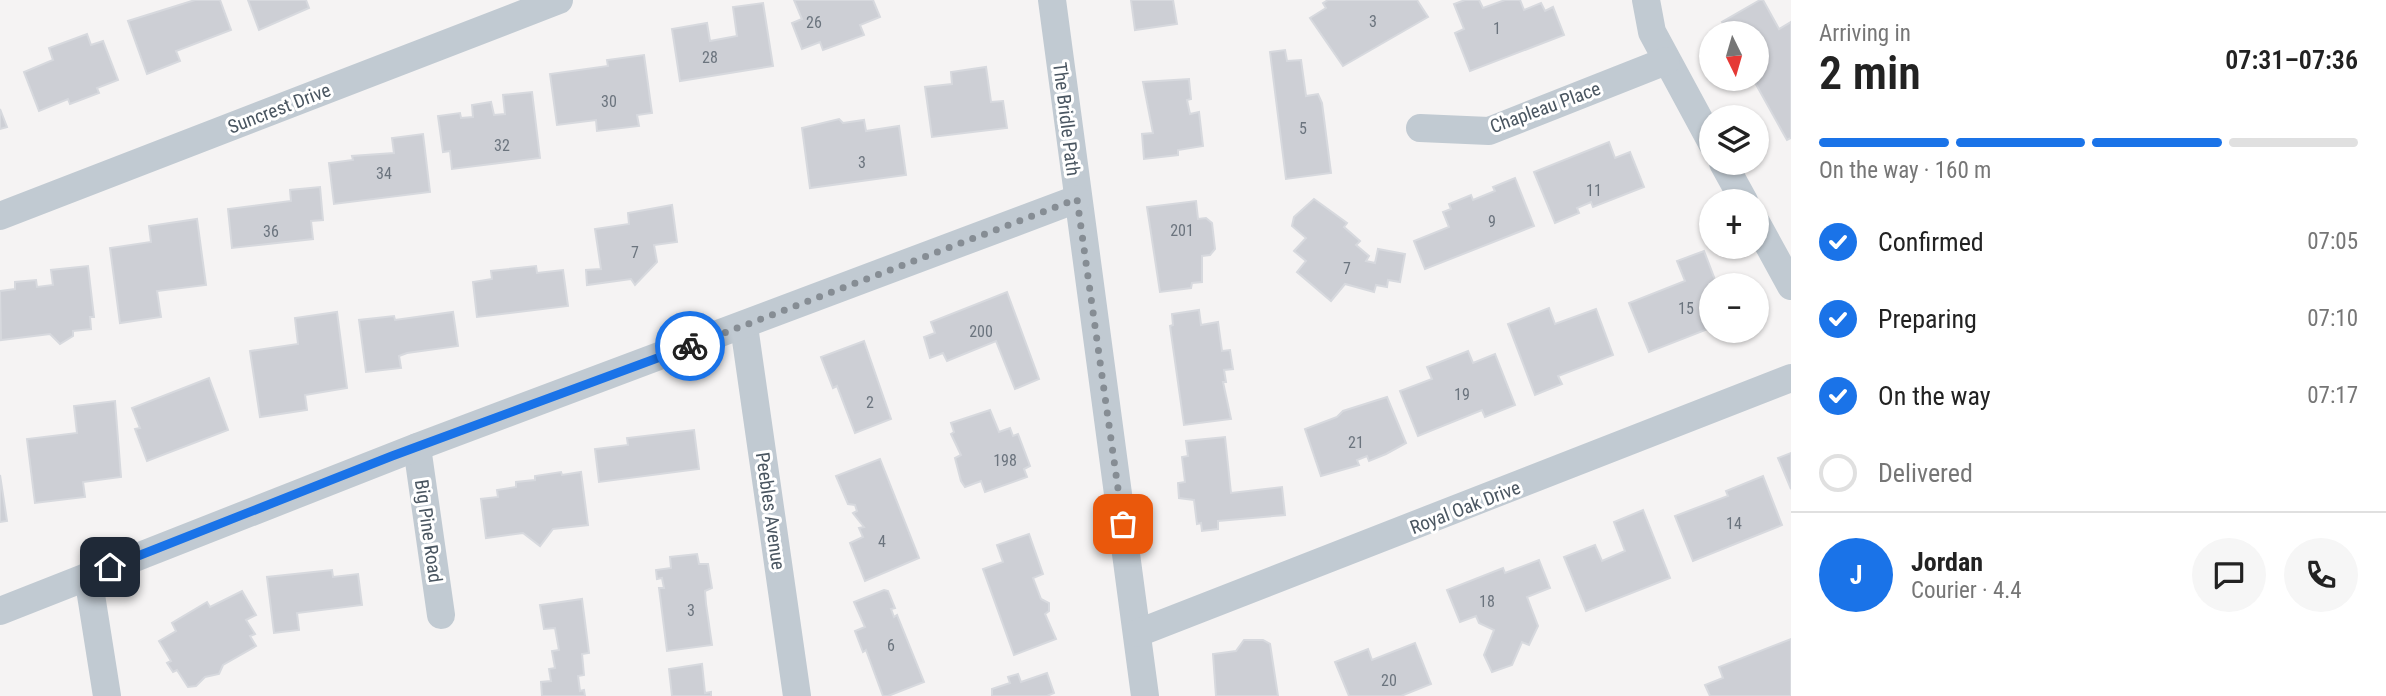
<!DOCTYPE html>
<html lang="en">
<head>
<meta charset="utf-8">
<style>
	body { margin:0; font-family:"Roboto Condensed",sans-serif; background:#f6f6f6; color:#222; height:100vh; display:flex; flex-direction:column; font-size:26px; white-space:nowrap }
	* { box-sizing:border-box; margin:0 }
	p { font-size:23px; color:#767676 }
	.icon { flex:none; width:38px; height:38px; fill:none; stroke:currentColor; stroke-width:2; stroke-linecap:round; stroke-linejoin:round }
	.map { position:relative; flex:1; overflow:hidden }
	.panel { display:flex; flex-direction:column; background:#fff; width:595px }
	.panel>* { flex:none }
	.needle { width:46px; rotate:175deg }
	.fabs { position:absolute; left:1699px; top:21px; display:grid; gap:14px }
	.fabs a { display:grid; place-items:center; width:70px; height:70px; border-radius:50%; background:#fff; box-shadow:0 2px 5px #0004; font-size:35px }
	.pin { position:absolute; display:grid; place-items:center; width:60px; height:60px; color:#fff; margin:-30px; border-radius:14px; box-shadow:0 4px 10px #0006 }
	.courier { position:absolute; display:grid; place-items:center; width:70px; height:70px; margin:-35px; border:5px solid #1a73e8; border-radius:50%; background:#fff; color:#222; box-shadow:0 2px 9px #0007 }
	.overview em { font-style:normal; font-weight:600 }
	.overview div { display:flex; flex-direction:column-reverse }
	.overview { display:flex; align-items:center; justify-content:space-between; height:119px; padding:0 28px }
	h1 { font-size:46px; font-weight:600; line-height:52px }
	.bar { display:grid; grid-template-columns:repeat(4,1fr); gap:10px 7px; align-content:center; height:84px; padding:0 28px }
	.bar i { height:9px; border-radius:5px; background:#e0e0e0 }
	.bar .on { background:#1a73e8 }
	.bar p { grid-column:span 4 }
	.line { display:flex; align-items:center; gap:18px; padding:0 28px; border-top:2px solid #e0e0e0 }
	.line div { flex:1 }
	.round { display:grid; place-items:center; flex:none; width:74px; height:74px; border-radius:37px; background:#f6f6f6 }
	ol { padding:0 28px; list-style:none }
	li { display:flex; align-items:center; gap:21px; height:77px }
	li p { margin-inline-start:auto }
	li .icon { padding:7px; border-radius:50%; background:#1a73e8; color:#fff; stroke-width:4 }
	li:last-child { color:#767676 }
	li i { width:38px; height:38px; border:4px solid #e0e0e0; border-radius:50% }
	main { display:flex; flex:1; min-height:0 }
	.map>svg:first-child { display:block }
</style>
</head>
<body>
<main>
<div class="map">
<svg width="1791" height="696" viewBox="0 0 1791 696">
	<rect width="100%" height="100%" fill="#f5f3f3"/>
	<!-- building -->
	<g fill="#cdcfd5" stroke="#d7d9de" stroke-width="2">
		<polygon points="195,0 220,0 231,30 176,51 180,61 147,74 128,21"/>
		<polygon points="248,0 306,0 309,8 259,30"/>
		<polygon points="794,0 873,0 880,17 860,25 864,35 823,50 820,42 802,49 792,23 802,19"/>
		<polygon points="1131,0 1173,0 1177,24 1135,30"/>
		<polygon points="1328,0 1417,0 1428,17 1343,66 1310,18 1326,8 1323,3"/>
		<polygon points="1465,0 1479,0 1483,8 1505,0 1520,0 1524,10 1541,3 1545,11 1553,7 1564,35 1470,71 1455,33 1464,29 1454,4"/>
		<polygon points="1760,0 1763,0 1779,29 1791,22 1791,138 1787,140 1753,79 1757,79 1757,33 1728,33 1722,22"/>
		<polygon points="763,3 773,66 680,81 672,29 707,23 710,41 737,36 733,7"/>
		<polygon points="87,34 91,45 103,41 118,80 97,88 99,93 70,104 68,99 39,111 24,72 53,60 49,48"/>
		<polygon points="1285,50 1287,61 1301,60 1306,96 1318,94 1322,103 1331,173 1286,179 1270,52"/>
		<polygon points="644,55 652,113 637,115 639,126 597,131 596,120 557,125 550,74 608,66 607,60"/>
		<polygon points="986,67 991,102 1003,101 1007,128 932,137 925,87 952,84 951,72"/>
		<polygon points="1189,79 1191,99 1187,100 1188,105 1190,114 1199,112 1203,146 1178,150 1178,155 1144,159 1142,134 1153,133 1143,82"/>
		<polygon points="532,92 540,158 452,169 450,151 443,152 438,116 460,113 461,118 473,117 472,105 491,102 494,115 505,114 503,95"/>
		<polygon points="0,109 7,127 0,129"/>
		<polygon points="839,119 843,123 864,120 866,131 899,126 906,175 810,188 802,128"/>
		<polygon points="423,134 430,192 334,204 329,163 353,160 352,156 394,153 392,138"/>
		<polygon points="1609,142 1615,158 1630,152 1644,187 1593,207 1591,202 1577,208 1579,213 1555,223 1534,172"/>
		<polygon points="1515,178 1534,226 1425,269 1414,241 1449,227 1443,212 1451,209 1449,204 1471,195 1473,200 1495,191 1493,187"/>
		<polygon points="320,187 323,220 311,221 313,239 232,248 228,209 291,201 290,190"/>
		<polygon points="1314,199 1347,223 1344,227 1360,241 1356,245 1369,256 1366,261 1375,263 1378,249 1405,254 1400,282 1388,280 1387,287 1376,285 1374,292 1345,284 1331,301 1297,272 1306,261 1294,251 1306,238 1292,226 1294,217"/>
		<polygon points="1196,201 1198,219 1206,218 1212,223 1215,249 1210,255 1202,256 1202,282 1192,283 1191,288 1160,292 1147,207"/>
		<polygon points="672,205 677,242 654,245 657,262 635,285 631,279 587,285 586,270 601,269 595,229 629,224 628,213"/>
		<polygon points="197,219 206,285 157,291 161,317 120,323 110,248 151,242 149,226"/>
		<polygon points="1704,251 1717,285 1712,285 1712,323 1707,325 1708,329 1649,352 1629,303 1685,281 1677,261"/>
		<polygon points="88,266 94,317 90,317 91,329 73,331 73,336 60,344 50,334 1,340 0,291 15,289 15,282 36,280 37,287 53,285 51,270"/>
		<polygon points="536,266 537,273 563,270 568,306 477,317 473,282 492,279 491,271"/>
		<polygon points="1007,292 1039,379 1015,389 996,341 947,361 943,353 930,358 924,337 935,333 931,322"/>
		<polygon points="1549,308 1555,324 1596,309 1613,355 1558,376 1562,384 1535,395 1508,324"/>
		<polygon points="1199,310 1201,325 1218,322 1222,351 1230,350 1233,369 1224,370 1226,382 1223,382 1231,419 1184,425 1170,326 1173,325 1172,314"/>
		<polygon points="337,312 347,388 305,395 307,410 260,417 250,351 298,344 295,318"/>
		<polygon points="453,312 458,346 407,353 399,356 401,368 366,372 359,320 394,316 395,320"/>
		<polygon points="864,341 891,419 855,433 837,386 833,388 821,357"/>
		<polygon points="1468,351 1473,363 1495,354 1515,405 1485,417 1482,410 1418,436 1400,391 1432,379 1427,367"/>
		<polygon points="209,378 228,430 147,461 135,429 140,428 132,408"/>
		<polygon points="1387,397 1406,443 1386,454 1369,461 1367,456 1357,460 1359,465 1321,476 1305,429 1337,417 1343,411"/>
		<polygon points="115,401 121,477 83,482 85,497 35,503 27,439 77,433 74,406"/>
		<polygon points="990,410 999,432 1010,428 1013,436 1018,434 1030,466 1024,469 1027,477 985,492 981,481 965,487 961,481 955,458 961,455 951,434 954,432 951,423"/>
		<polygon points="694,430 699,469 599,482 595,449 628,445 627,438"/>
		<polygon points="1225,437 1231,493 1282,487 1285,515 1218,521 1218,529 1202,531 1201,523 1197,524 1194,500 1179,498 1178,483 1185,482 1182,457 1188,456 1186,441"/>
		<polygon points="1791,453 1791,489 1778,458"/>
		<polygon points="880,459 919,558 865,581 850,543 863,537 859,528 864,527 853,513 857,511 855,505 848,504 836,476"/>
		<polygon points="561,472 562,475 581,472 588,525 553,529 540,546 523,533 486,538 481,499 498,497 497,490 516,487 516,482 535,480 535,476"/>
		<polygon points="0,475 7,521 0,522"/>
		<polygon points="1763,476 1782,525 1693,561 1675,516 1728,496 1726,491"/>
		<polygon points="1643,510 1670,578 1586,611 1564,557 1595,545 1602,561 1625,551 1614,522"/>
		<polygon points="1029,534 1043,574 1033,578 1041,599 1049,603 1049,611 1045,614 1056,639 1014,655 983,569 1003,562 997,545"/>
		<polygon points="697,554 699,564 708,564 712,588 705,591 706,604 712,645 667,651 659,588 664,588 662,578 657,579 656,570 671,568 670,557"/>
		<polygon points="1539,560 1550,588 1527,597 1538,626 1529,645 1522,642 1512,665 1492,672 1484,655 1494,630 1479,623 1476,616 1460,622 1447,590 1503,568 1505,573"/>
		<polygon points="332,570 333,577 358,574 362,605 297,613 299,630 274,633 267,577"/>
		<polygon points="884,590 888,591 895,608 891,609 894,617 897,615 924,682 888,696 883,696 866,650 863,652 855,631 865,627 854,602"/>
		<polygon points="242,591 256,615 246,620 255,634 250,636 256,646 223,665 219,674 205,677 196,686 188,687 177,670 173,672 167,663 171,661 159,641 176,631 172,623 207,602 210,607"/>
		<polygon points="582,599 589,653 582,654 584,675 578,676 580,691 584,690 585,696 542,696 541,682 551,681 549,669 555,668 552,651 559,650 555,628 544,629 540,605"/>
		<polygon points="1791,639 1791,696 1710,696 1705,685 1723,678 1719,667"/>
		<polygon points="1244,640 1263,640 1270,644 1278,696 1216,696 1213,654 1236,651"/>
		<polygon points="1415,643 1431,684 1401,696 1349,696 1335,662 1368,649 1372,660"/>
		<polygon points="702,664 705,693 711,692 711,696 672,696 669,669"/>
		<polygon points="1047,673 1054,693 1047,696 992,696 992,689 1010,683 1008,677 1018,674 1021,682"/>
	</g>
	<g fill="none" stroke-linecap="round" stroke-linejoin="round">
		<!-- minor -->
		<g stroke="#c1cad2" stroke-width="28">
			<polyline points="1052,0 1145,696"/>
			<polyline points="1646,0 1652,32 1712,143"/>
			<polyline points="1420,128 1489,131 1666,61"/>
			<polyline points="1723,163 1744,201"/>
			<polyline points="0,216 559,0"/>
			<polyline points="1757,224 1791,286"/>
			<polyline points="744,326 797,696"/>
			<polyline points="417,447 441,615"/>
			<polyline points="88,576 107,696"/>
			<polyline points="0,611 417,447 1077,199"/>
			<polyline points="1138,633 1791,378"/>
		</g>
	</g>
	<g fill="none" stroke-linecap="round" stroke-linejoin="round">
		<!-- done -->
		<polyline stroke="#868d94" stroke-width="7" stroke-dasharray="0 12.6" points="690,346 1077,199 1123,524"/>
		<!-- route -->
		<polyline stroke="#1a73e8" stroke-width="9" points="110,567 392,456 690,346"/>
	</g>
	<g text-anchor="middle" stroke-width="6" stroke-linejoin="round" paint-order="stroke">
		<!-- number labels -->
		<g font-size="16" fill="#6b747e">
			<text x="1373" y="27">3</text>
			<text x="814" y="28">26</text>
			<text x="1497" y="34">1</text>
			<text x="710" y="63">28</text>
			<text x="609" y="107">30</text>
			<text x="1303" y="134">5</text>
			<text x="502" y="151">32</text>
			<text x="862" y="168">3</text>
			<text x="384" y="179">34</text>
			<text x="1594" y="196">11</text>
			<text x="1492" y="227">9</text>
			<text x="1182" y="236">201</text>
			<text x="271" y="237">36</text>
			<text x="635" y="258">7</text>
			<text x="1347" y="274">7</text>
			<text x="1686" y="314">15</text>
			<text x="981" y="337">200</text>
			<text x="1462" y="400">19</text>
			<text x="870" y="408">2</text>
			<text x="1356" y="448">21</text>
			<text x="1005" y="466">198</text>
			<text x="1734" y="529">14</text>
			<text x="882" y="547">4</text>
			<text x="1487" y="607">18</text>
			<text x="691" y="616">3</text>
			<text x="891" y="651">6</text>
			<text x="1389" y="686">20</text>
		</g>
		<!-- street labels -->
		<g font-size="19" fill="#4a5661" stroke="#fff">
			<text transform="translate(1545 107) rotate(-20)" y="7">Chapleau Place</text>
			<text transform="translate(279 108) rotate(-21)" y="7">Suncrest Drive</text>
			<text transform="translate(1067 119) rotate(83)" y="7">The Bridle Path</text>
			<text transform="translate(1465 507) rotate(-21)" y="7">Royal Oak Drive</text>
			<text transform="translate(771 511) rotate(82)" y="7">Peebles Avenue</text>
			<text transform="translate(429 531) rotate(82)" y="7">Big Pine Road</text>
		</g>
	</g>
</svg>
<div class="fabs">
<a><svg class="needle" viewBox="-14 -14 28 28"><path d="M0-13l5 13h-10z" fill="#e53935"/><path d="M0 13l5-13h-10z" fill="#767676"/></svg></a>
<a><svg class="icon" aria-label="layers" viewBox="0 0 24 24"><path d="M12 4l9 5-9 5-9-5zM3 14l9 5 9-5"/></svg></a>
<a>+</a>
<a>−</a>
</div>
<div class="pin" style="left:1123px;top:524px;background:#ea580c"><svg class="icon" aria-label="bag" viewBox="0 0 24 24"><path d="M5 8h14l-1 12H6zM9 8a3 3 0 0 1 6 0"/></svg></div>
<div class="pin" style="left:110px;top:567px;background:#1f2937"><svg class="icon" aria-label="home" viewBox="0 0 24 24"><path d="M3 11l9-7 9 7M6 9v11h12V9"/></svg></div>
<div class="courier" style="left:690px;top:346px"><svg class="icon" aria-label="bike" viewBox="0 0 24 24"><circle cx="6" cy="16" r="4"/><circle cx="18" cy="16" r="4"/><path d="M6 16l4-8h5l3 8M10 8l3 8H6M13 5h3"/></svg></div>
</div>
<section class="panel">
<div class="overview"><div><h1>2 min</h1><p>Arriving in</p></div><em>07:31–07:36</em></div>
<div class="bar"><i class="on"></i><i class="on"></i><i class="on"></i><i></i><p>On the way · 160 m</p></div>
<ol>
<li><svg class="icon" aria-label="check" viewBox="0 0 24 24"><path d="M5 12l5 5 9-10"/></svg>Confirmed<p>07:05</p></li>
<li><svg class="icon" aria-label="check" viewBox="0 0 24 24"><path d="M5 12l5 5 9-10"/></svg>Preparing<p>07:10</p></li>
<li><svg class="icon" aria-label="check" viewBox="0 0 24 24"><path d="M5 12l5 5 9-10"/></svg>On the way<p>07:17</p></li>
<li><i></i>Delivered</li>
</ol>
<div class="line" style="height:126px"><b class="round" style="background:#1a73e8;color:#fff">J</b><div><b>Jordan</b><p>Courier · 4.4</p></div><a class="round"><svg class="icon" aria-label="chat" viewBox="0 0 24 24"><path d="M4 5h16v11H9l-5 4z"/></svg></a><a class="round"><svg class="icon" aria-label="phone" viewBox="0 0 24 24"><path d="M5 4h4l2 5-3 2q2 4 5 5l2-3 5 2v4C11 20 4 13 5 4z"/></svg></a></div>
</section>
</main>
</body>
</html>
